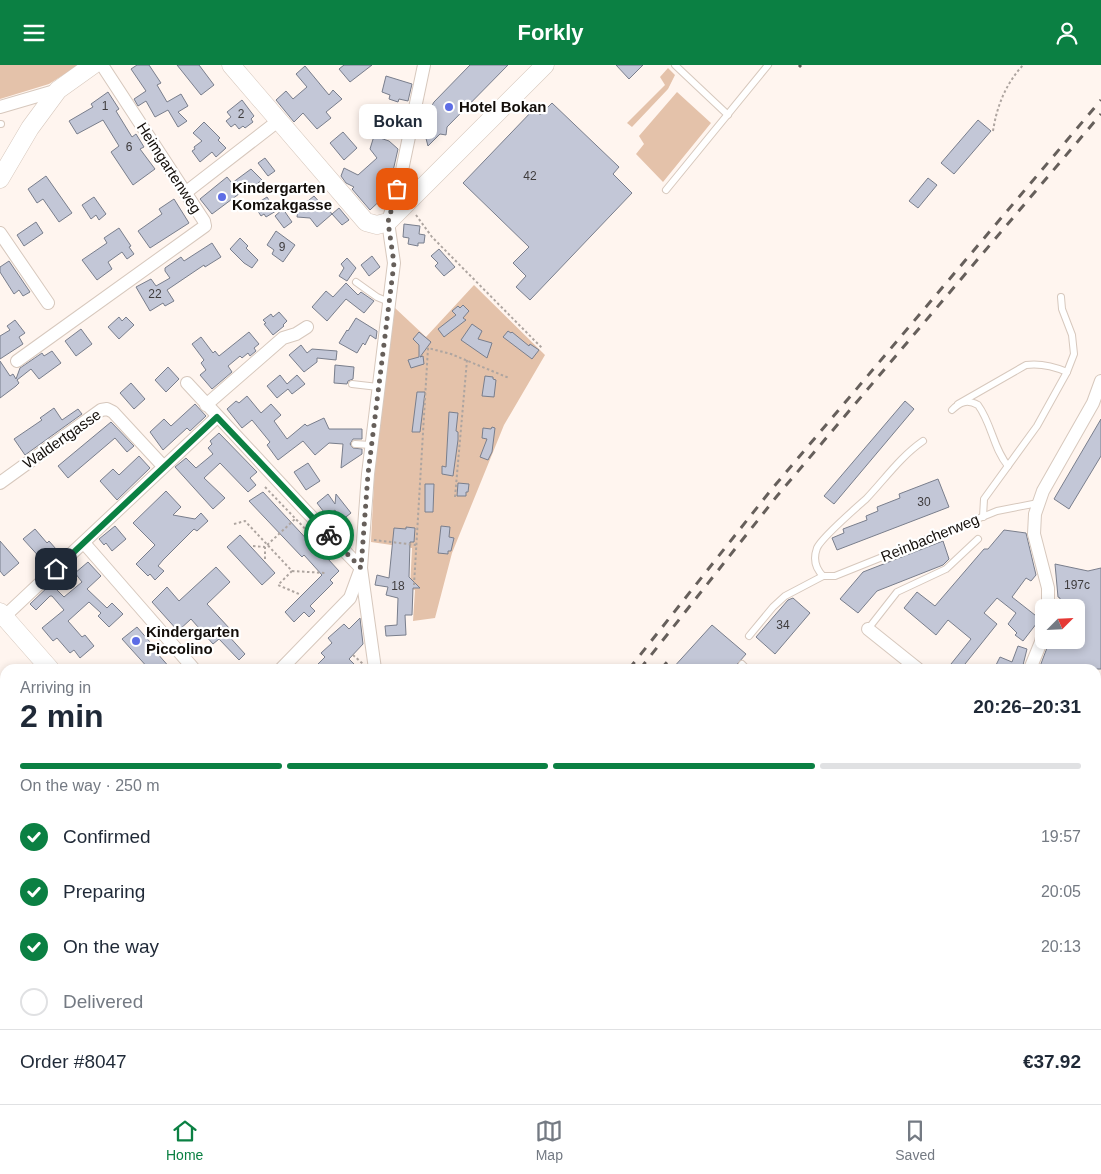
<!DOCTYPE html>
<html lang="en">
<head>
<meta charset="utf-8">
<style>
	body { margin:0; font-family:Helvetica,sans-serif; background:#f6f6f7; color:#1f2937; height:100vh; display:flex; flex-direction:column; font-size:19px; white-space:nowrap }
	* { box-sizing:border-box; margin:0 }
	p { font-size:16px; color:#747a83 }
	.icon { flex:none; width:28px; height:28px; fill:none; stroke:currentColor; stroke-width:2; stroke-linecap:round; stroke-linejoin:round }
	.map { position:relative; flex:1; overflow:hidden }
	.drawer { position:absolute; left:0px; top:599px; width:1101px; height:441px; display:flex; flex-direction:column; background:#fff; border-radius:15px 15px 0 0; box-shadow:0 2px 8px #0003 }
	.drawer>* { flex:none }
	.needle { width:32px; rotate:66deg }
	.controls { position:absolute; left:1035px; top:534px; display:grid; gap:10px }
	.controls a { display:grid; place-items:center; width:50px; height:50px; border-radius:8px; background:#fff; box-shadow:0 2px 8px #0003; font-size:25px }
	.pin { position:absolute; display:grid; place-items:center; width:42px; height:42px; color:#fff; margin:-21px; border-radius:10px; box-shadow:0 2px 8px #0006 }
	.courier { position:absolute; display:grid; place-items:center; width:50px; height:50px; margin:-25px; border:4px solid #0b8043; border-radius:50%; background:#fff; color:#222; box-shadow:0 1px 6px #0007 }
	.bubble { position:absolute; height:35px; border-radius:8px; background:#fff; box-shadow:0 2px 8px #0003; font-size:16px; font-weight:700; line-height:35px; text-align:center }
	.overview em { font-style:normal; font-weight:700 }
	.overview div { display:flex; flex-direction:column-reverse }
	.overview { display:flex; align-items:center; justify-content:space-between; height:85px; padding:0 20px }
	h1 { font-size:32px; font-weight:700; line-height:38px }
	.bar { display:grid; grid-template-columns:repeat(4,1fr); gap:8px 5px; align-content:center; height:60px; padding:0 20px }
	.bar i { height:6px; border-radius:4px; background:#e0e1e3 }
	.bar .active { background:#0b8043 }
	.bar p { grid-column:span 4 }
	.line { display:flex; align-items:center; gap:12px; padding:0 20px; border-top:1px solid #e0e1e3 }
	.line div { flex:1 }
	ol { padding:0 20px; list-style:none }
	li { display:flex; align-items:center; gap:15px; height:55px }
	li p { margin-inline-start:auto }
	li .icon { padding:5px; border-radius:50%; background:#0b8043; color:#fff; stroke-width:4 }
	li:last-child { color:#747a83 }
	li i { width:28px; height:28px; border:2px solid #e0e1e3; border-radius:50% }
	header { display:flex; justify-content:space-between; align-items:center; height:65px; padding:0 20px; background:#0b8043; color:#fff; font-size:22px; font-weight:700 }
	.dock { display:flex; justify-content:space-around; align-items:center; height:70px; border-top:1px solid #e0e1e3; background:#fff; font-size:14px; color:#747a83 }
	.dock a { display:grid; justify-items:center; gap:2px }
	.dock .active { color:#0b8043 }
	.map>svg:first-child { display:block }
</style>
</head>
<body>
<header><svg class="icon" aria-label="menu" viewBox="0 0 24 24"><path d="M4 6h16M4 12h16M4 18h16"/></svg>Forkly<svg class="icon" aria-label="person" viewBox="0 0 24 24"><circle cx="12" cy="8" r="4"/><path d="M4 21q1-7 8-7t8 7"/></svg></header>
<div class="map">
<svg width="1101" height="1039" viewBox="0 0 1101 1039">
	<rect width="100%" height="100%" fill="#fff5ef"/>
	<!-- green -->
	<g fill="#e4c2aa">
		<polygon points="0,0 79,0 49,19 0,34"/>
		<polygon points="668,3 675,10 668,24 632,62 627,58 665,20 660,12"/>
		<polygon points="677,27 711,58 663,117 636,89 644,79 639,71"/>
		<polygon points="474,220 545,290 504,360 452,488 435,553 413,556 415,525 410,524 412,483 371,477 375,396 395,243 426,272"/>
		<polygon points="5,922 5,1001 0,996 0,928"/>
		<polygon points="1096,976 1101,978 1101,1039 978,1039 975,1037 973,1039 861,1039 864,1035 1096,1035"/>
		<polygon points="44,1035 122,1035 119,1039 49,1039"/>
	</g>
	<!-- building -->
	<g fill="#c3c7d7" stroke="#797e8c">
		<polygon points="137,0 149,0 161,18 157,20 167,37 181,29 188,41 178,47 187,56 178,62 168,45 155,52 146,36 138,41 134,34 146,26 131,4"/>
		<polygon points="177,0 199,0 214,20 201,30"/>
		<polygon points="344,0 372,0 350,17 339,4"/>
		<polygon points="470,0 508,0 447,62 446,70 440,69 428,81 424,66 428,47 434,37"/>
		<polygon points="616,0 643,0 629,14"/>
		<polygon points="305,1 329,30 333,25 342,34 326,47 331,53 317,64 303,48 294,57 276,35 286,26 293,34 307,22 296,9"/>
		<polygon points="386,11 412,19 408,36 399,34 398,37 389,34 390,30 382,27"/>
		<polygon points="108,27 119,44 116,46 132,72 136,69 144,82 140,84 155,104 133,120 111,87 119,81 103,55 77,69 69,56 93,42 91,39"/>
		<polygon points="242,35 254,51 251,54 253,57 245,63 243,61 239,64 235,59 231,62 226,56 231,52 227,47"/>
		<polygon points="552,38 619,102 613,109 632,128 530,235 516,222 526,211 513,198 529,182 463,118 534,44 540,50"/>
		<polygon points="978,55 991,66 954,109 941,98"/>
		<polygon points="204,57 220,73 218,75 226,83 216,92 212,87 200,97 192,86 195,84 194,82 202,76 193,68"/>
		<polygon points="343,67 357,83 344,95 330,78"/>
		<polygon points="374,71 389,76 398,84 388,128 370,145 352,124 354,122 346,118 341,111 344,103 358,110 377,93 370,84"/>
		<polygon points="265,93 275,106 268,111 258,98"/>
		<polygon points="251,104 262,115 253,122 251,120 212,149 200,134 227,112 232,118"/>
		<polygon points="46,111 72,148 59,157 43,134 37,138 28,124"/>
		<polygon points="928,113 937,120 918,143 909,136"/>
		<polygon points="314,131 323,141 325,140 332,149 317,162 310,153 297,152 298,144"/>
		<polygon points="94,132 106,149 99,155 96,150 91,154 82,140"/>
		<polygon points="267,132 276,146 266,152 264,149 261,151 254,140"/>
		<polygon points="174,134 189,158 150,183 138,166 162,149 159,144"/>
		<polygon points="339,143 349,155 342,160 332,149"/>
		<polygon points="283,144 292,157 284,163 275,151"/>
		<polygon points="36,157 43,168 24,181 17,170"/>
		<polygon points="404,159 420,161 419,169 425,170 424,178 418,178 418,181 408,179 409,173 403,172"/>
		<polygon points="119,163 131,181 129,182 134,189 127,194 122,187 108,197 112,204 97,215 82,195 107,178 104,173"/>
		<polygon points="276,166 295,180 283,197 272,189 274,185 267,180"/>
		<polygon points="240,173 248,181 246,183 258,195 252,203 244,198 230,184"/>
		<polygon points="212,178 221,192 205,202 204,200 167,225 174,236 165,241 163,238 150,246 136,222 151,214 156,221 170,213 165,206 165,203 181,192 184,196"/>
		<polygon points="439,184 455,202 444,211 435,201 438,198 431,191"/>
		<polygon points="372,191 380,202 369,211 361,200"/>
		<polygon points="347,193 356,203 347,216 339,211 344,203 341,199"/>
		<polygon points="9,196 30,227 23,231 19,225 14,229 0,207 0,202"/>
		<polygon points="346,218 358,230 361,227 374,236 364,248 346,234 327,256 312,242 326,226 333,232"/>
		<polygon points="463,240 469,246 463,253 466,255 444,272 438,264 456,250 452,246 458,241 460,243"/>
		<polygon points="279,247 287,256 283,260 284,261 273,270 264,259 266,258 263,255 271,249 273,252"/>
		<polygon points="119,252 122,256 126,252 134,260 119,274 108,262"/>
		<polygon points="356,253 377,266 376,274 370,270 365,280 363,278 357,288 339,278 347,265 348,266"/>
		<polygon points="15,255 25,268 19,272 23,279 0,294 0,271 10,265 7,261"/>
		<polygon points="472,259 482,266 478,274 492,278 487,293 461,275"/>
		<polygon points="81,264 92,279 76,291 65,276"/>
		<polygon points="508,266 511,268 512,267 529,281 530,279 539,285 532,294 503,272"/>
		<polygon points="249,267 259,279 254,283 256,286 250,291 248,288 242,293 240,291 228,301 232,307 212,324 200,310 206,305 201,298 204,295 192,279 201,272 213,288 215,286 219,291"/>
		<polygon points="419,267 431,277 420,292 423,291 424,299 411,303 408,295 419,292 419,280 413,274"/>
		<polygon points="301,280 307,288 312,284 337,286 336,295 317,293 317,297 304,307 289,290"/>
		<polygon points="52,286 61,298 39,314 31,304 17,315 19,318 16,321 0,333 0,296 10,311 13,309 16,314 20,303 42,288 44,291"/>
		<polygon points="335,300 354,302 353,314 348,316 347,319 334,318"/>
		<polygon points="168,302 179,314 166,327 155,315"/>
		<polygon points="280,310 287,319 297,310 305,319 292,329 288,324 277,333 267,321"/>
		<polygon points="485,311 493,312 493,314 496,315 494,332 482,331"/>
		<polygon points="131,318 145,334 134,344 120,328"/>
		<polygon points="417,327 425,327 420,367 412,367"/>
		<polygon points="247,331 261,348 271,339 281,350 274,356 287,374 305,359 307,361 324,353 329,364 362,364 362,374 353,374 350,379 353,383 362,384 362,389 341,403 343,379 329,378 315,390 303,376 278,395 267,380 270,377 252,355 242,363 227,344 236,336 239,338"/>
		<polygon points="905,336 914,344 834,439 824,431"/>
		<polygon points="195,339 206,351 190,366 187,363 163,385 150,367 164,354 171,361"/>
		<polygon points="54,343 62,355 78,344 82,349 25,390 14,374 42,355 40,353"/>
		<polygon points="449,347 458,348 456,366 458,367 458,375 453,411 442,409 442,401 446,402"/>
		<polygon points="1101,354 1101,391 1069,444 1054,434"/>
		<polygon points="111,357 134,381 127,387 115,373 68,413 58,401"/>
		<polygon points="492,362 495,363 492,387 488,395 480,392 487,374 482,373 483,363 491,364"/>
		<polygon points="219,368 257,407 250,413 256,420 248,427 220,398 204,413 225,433 213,444 175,402 186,393 196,403 213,389 208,383 212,379 210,376"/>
		<polygon points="139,391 150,403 117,435 100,416 113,404 119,410"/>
		<polygon points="308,398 320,416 306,425 294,407"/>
		<polygon points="938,414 949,442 837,485 832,473 844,468 843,464 867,455 866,451 878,446 877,442 900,433 899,429"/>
		<polygon points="458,418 469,419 468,427 466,427 466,431 457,431"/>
		<polygon points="425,419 434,419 433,447 425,447"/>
		<polygon points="166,426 181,442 173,450 195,454 201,448 208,456 197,466 194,464 163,495 158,501 164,506 155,515 150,509 148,511 136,499 155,480 133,458"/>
		<polygon points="263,427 313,481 319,476 332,491 328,494 339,506 330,515 333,518 310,541 315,546 309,552 304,547 294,557 285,547 322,510 304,490 302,492 249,436"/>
		<polygon points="328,429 335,439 336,429 351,448 342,455 335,445 327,451 317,438"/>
		<polygon points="115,461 126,474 112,486 106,478 104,480 99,474"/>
		<polygon points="441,461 450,462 449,472 454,473 451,486 448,486 448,489 438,488"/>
		<polygon points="406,462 415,463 414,477 410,477 409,512 420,523 413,523 412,550 405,550 406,570 386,571 385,561 397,560 398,533 386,530 388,522 375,520 377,510 389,513 394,463 406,464"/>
		<polygon points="35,464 47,478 49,476 56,484 43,496 23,474"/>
		<polygon points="1004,465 1026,468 1036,510 1031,516 1026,513 1012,532 1040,554 1023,576 1015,570 1017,568 1008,559 1016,548 997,533 984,548 997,559 961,604 947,604 971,574 948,555 936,570 904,543 917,527 935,541 984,484 988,484"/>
		<polygon points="240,470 275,508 262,520 227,482"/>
		<polygon points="0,476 19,498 4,511 0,506"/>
		<polygon points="943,476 949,494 943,500 877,526 858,548 840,534 863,507"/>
		<polygon points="88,497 101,511 87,524 107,543 112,538 123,549 109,562 98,551 101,548 89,537 68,556 82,572 85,570 94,581 80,593 74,585 70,588 57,573 53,576 42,563 64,545 52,531 50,531 36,545 30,539 51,519 64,532 82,517 75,508"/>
		<polygon points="1055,499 1088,506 1101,503 1101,604 1039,604 1050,575 1076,575 1076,559 1079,548 1076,547 1076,542 1059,542 1060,533 1058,532"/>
		<polygon points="216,502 230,517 207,539 230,564 226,568 245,589 239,595 219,574 213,579 191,554 178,566 152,537 167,522 179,536"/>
		<polygon points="793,533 810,548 775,589 756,572 788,535"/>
		<polygon points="360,553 363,579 349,594 359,604 313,604 325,592 321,588 332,578 328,573 344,559 349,564"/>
		<polygon points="712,560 746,589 733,604 672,604"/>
		<polygon points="137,562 150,577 149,579 171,604 149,604 122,574"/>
		<polygon points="1018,581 1027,584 1022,604 994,604 1000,592 1012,597"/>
	</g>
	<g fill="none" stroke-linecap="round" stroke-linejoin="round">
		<defs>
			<g id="lane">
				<polyline points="675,0 728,50"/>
				<polyline points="0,59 1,59"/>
				<polyline points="666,125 768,0"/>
				<polyline points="356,217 377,232 389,237"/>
				<polyline points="352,319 378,322"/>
				<path d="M958 339 1026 300C1041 298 1053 301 1067 307"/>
				<path d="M952 345C960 337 967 334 978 340 992 359 993 383 1008 401"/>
				<polyline points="355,379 371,380"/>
				<polyline points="983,452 984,434 1037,361 1067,307 1074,289 1072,270 1062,244 1061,232"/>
				<path d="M823 511C815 503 813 494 817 483 822 472 855 444 866 434 885 414 900 392 923 376"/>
				<polyline points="868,564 897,527 946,504 978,474"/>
				<polyline points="749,571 773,542 785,531 823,511 835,511 997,446 1038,438"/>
				<polyline points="742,599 747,604"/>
				<polyline points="1096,788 1101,783"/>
				<polyline points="0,1019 5,1023"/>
				<polyline points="19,1035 24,1039"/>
				<polyline points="141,1039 145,1035"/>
			</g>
			<g id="street">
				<polyline points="0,42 58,25"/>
				<polyline points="185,128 278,56"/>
				<polyline points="0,168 48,238"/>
				<polyline points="17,296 205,161 204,156 102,0"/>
				<polyline points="187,318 305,445 361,503 350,533 281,604"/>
				<polyline points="206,340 283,273 296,269 307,262"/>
				<polyline points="0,418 101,345 107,344 113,347 163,401"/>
				<polyline points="84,478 194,604"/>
				<polyline points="1048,542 1048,523 1034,469 1035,449 1043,426 1093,338 1101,316"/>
				<polyline points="4,552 217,352"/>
				<polyline points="868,564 918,604"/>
				<polyline points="375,604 361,503 368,409 394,198 388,157 401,110 424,0"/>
				<polyline points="1030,604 1041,577 1044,563"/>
				<polyline points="1096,747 1101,751"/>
				<polyline points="706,1035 711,1039"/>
				<polyline points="521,1039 524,1035"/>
				<polyline points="752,1039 754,1035"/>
			</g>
			<g id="secondary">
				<polyline points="231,0 366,157 377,160 388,157 545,0"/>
				<polyline points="0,114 30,63 58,25 93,0"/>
				<polyline points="0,547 50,604"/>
				<polyline points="0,893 5,888"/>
				<polyline points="480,1035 484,1039"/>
			</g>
			<g id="primary">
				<polyline points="1096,645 1101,636"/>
				<polyline points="1096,678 1101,669"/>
				<polyline points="812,1039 815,1035"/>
				<polyline points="828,1039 831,1035"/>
			</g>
		</defs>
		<!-- lane casing -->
		<use href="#lane" stroke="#d7c8bd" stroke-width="8"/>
		<!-- street casing -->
		<use href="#street" stroke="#d7c8bd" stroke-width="14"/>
		<!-- secondary casing -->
		<use href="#secondary" stroke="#d7c8bd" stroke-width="19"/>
		<!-- primary casing -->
		<use href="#primary" stroke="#a86f42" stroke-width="22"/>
		<!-- path -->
		<g stroke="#aea5a0" stroke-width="2" stroke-dasharray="2.5 2.5" stroke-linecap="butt">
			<path d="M993 66C997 40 1006 19 1023 0"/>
			<polyline points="416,150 432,172 543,284"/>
			<polyline points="265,422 315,474 317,474"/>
			<polyline points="455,432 467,295"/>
			<polyline points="234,459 245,456 292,506 325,508"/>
			<polyline points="374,475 416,480"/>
			<polyline points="253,481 265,482"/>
			<polyline points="265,494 265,482 295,454"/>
			<polyline points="292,506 278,520 299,529"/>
			<polyline points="414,520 428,283 451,289 509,313"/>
			<polyline points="353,590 363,599"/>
			<polyline points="1096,731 1101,735"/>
			<polyline points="0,916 5,911"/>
			<polyline points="70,1039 73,1035"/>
			<polyline points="230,1039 232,1035"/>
			<polyline points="583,1039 586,1035"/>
		</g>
		<!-- lane -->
		<use href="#lane" stroke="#fff" stroke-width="6"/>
		<!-- street -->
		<use href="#street" stroke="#fff" stroke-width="12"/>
		<!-- secondary -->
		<use href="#secondary" stroke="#fff" stroke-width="18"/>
		<!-- primary -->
		<use href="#primary" stroke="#fbc8a0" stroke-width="20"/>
		<!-- tram -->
		<g stroke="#665f5b" stroke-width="1">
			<polyline points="0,888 5,883"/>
			<polyline points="0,1019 5,1023"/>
			<polyline points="19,1035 24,1039"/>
			<polyline points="141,1039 145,1035"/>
		</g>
		<!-- rail -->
		<g stroke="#665f5b" stroke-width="3" stroke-dasharray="9 9" stroke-linecap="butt">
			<polyline points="799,2 801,0"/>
			<polyline points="629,604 771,425 1101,35"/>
			<polyline points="640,604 777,431 1101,49"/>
			<polyline points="661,604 668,596"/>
			<polyline points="280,1039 283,1035"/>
		</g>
	</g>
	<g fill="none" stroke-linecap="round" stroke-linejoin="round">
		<!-- done -->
		<polyline stroke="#665f5a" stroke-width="5" stroke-dasharray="0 9" points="329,470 361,503 368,409 394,198 388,157 397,124"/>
		<!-- route -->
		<polyline stroke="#0b8043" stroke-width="6" points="56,504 217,352 329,470"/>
	</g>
	<!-- markers -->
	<g fill="#5d6de5" stroke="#fff" stroke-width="2">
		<circle cx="449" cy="42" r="5"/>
		<circle cx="222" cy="132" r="5"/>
		<circle cx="136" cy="576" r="5"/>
	</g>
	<g text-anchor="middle" stroke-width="4.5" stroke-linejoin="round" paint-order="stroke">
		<!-- number labels -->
		<g font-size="12" fill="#3f3c3d">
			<text x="105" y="45">1</text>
			<text x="241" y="53">2</text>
			<text x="129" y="86">6</text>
			<text x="530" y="115">42</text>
			<text x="282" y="186">9</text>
			<text x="155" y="233">22</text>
			<text x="924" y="441">30</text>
			<text x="1077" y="524">197c</text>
			<text x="398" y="525">18</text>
			<text x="783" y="564">34</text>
		</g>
		<!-- poi labels -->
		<g font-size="15" font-weight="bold" fill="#130e0a" stroke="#fff" text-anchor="start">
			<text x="459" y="47">Hotel Bokan</text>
			<text x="232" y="128">Kindergarten<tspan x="232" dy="17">Komzakgasse</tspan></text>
			<text x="146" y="572">Kindergarten<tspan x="146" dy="17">Piccolino</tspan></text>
		</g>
		<!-- street labels -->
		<g font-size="15" fill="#130e0a" stroke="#fff">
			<text transform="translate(169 103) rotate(57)" y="5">Heimgartenweg</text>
			<text transform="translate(62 374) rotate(-35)" y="5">Waldertgasse</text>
			<text transform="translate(930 473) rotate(-22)" y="5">Reinbacherweg</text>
		</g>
	</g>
</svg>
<div class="controls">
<a><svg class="needle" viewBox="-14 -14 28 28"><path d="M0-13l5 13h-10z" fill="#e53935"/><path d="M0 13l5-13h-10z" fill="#747a83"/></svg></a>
</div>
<div class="pin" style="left:397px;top:124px;background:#ea580c"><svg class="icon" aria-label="bag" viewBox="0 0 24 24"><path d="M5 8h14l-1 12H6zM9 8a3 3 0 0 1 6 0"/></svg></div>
<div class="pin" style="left:56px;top:504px;background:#1f2937"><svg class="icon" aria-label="home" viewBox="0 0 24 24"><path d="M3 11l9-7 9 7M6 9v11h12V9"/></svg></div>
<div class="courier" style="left:329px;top:470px"><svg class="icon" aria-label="bike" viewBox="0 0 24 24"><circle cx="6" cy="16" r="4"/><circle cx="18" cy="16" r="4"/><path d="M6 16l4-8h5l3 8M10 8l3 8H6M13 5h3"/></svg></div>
<div class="bubble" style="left:359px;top:39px;width:78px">Bokan</div>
<section class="drawer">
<div class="overview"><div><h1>2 min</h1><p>Arriving in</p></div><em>20:26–20:31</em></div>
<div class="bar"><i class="active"></i><i class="active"></i><i class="active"></i><i></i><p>On the way · 250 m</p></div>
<ol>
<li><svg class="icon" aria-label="check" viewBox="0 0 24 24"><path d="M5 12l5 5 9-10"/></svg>Confirmed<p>19:57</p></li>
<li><svg class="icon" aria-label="check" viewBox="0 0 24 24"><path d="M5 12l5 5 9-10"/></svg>Preparing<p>20:05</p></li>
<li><svg class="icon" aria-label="check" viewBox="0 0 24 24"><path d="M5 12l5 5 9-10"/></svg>On the way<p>20:13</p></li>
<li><i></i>Delivered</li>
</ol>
<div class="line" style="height:65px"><div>Order #8047</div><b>€37.92</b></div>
</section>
</div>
<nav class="dock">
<a class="active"><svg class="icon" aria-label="home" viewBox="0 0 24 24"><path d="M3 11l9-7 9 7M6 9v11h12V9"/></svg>Home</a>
<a><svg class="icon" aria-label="map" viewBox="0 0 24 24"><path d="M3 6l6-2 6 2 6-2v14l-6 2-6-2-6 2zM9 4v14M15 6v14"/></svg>Map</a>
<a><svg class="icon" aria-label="saved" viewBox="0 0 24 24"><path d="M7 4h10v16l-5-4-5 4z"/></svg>Saved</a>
</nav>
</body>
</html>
